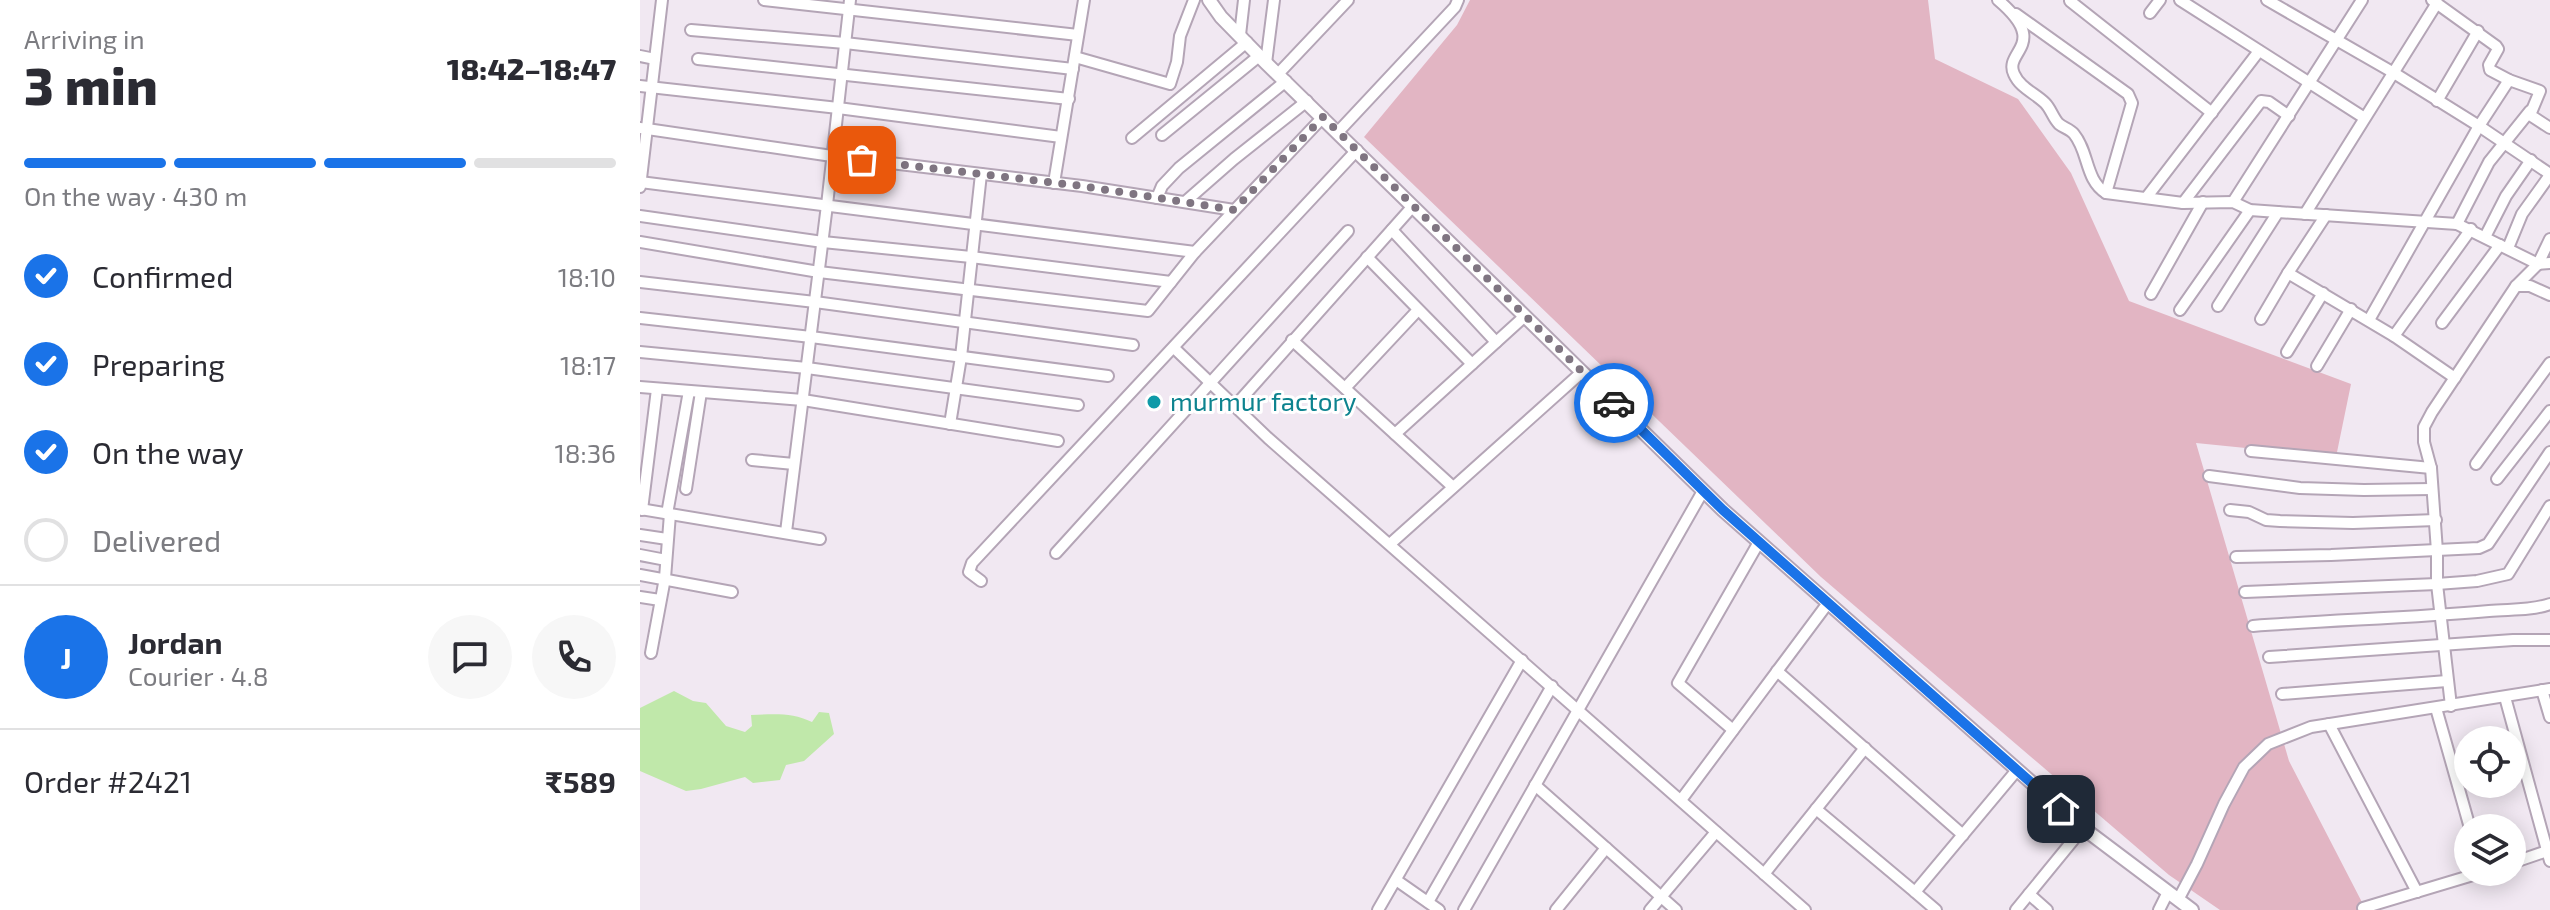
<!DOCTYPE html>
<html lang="en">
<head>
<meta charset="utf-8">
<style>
	body { margin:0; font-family:"Exo 2",sans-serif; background:#f7f7f7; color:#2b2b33; height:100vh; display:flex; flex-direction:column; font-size:30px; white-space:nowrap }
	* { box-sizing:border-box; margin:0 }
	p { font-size:26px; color:#7c7c81 }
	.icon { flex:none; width:44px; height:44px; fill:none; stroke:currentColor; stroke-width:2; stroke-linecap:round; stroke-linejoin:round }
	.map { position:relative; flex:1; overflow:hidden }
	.details { display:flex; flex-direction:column; background:#fff; width:640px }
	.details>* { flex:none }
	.tools { position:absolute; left:1814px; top:726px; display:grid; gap:16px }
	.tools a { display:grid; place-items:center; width:72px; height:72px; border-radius:50%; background:#fff; box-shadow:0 4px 20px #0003; font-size:40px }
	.pin { position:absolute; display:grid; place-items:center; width:68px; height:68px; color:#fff; margin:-34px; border-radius:16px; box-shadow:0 4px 12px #0006 }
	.courier { position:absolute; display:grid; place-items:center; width:80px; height:80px; margin:-40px; border:6px solid #1a73e8; border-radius:50%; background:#fff; color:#222; box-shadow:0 2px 10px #0007 }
	.summary em { font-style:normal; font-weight:800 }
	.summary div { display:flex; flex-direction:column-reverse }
	.summary { display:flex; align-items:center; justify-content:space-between; height:136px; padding:0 24px }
	h1 { font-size:52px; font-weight:800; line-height:60px }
	.bar { display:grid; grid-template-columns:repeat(4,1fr); gap:12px 8px; align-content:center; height:96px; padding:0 24px }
	.bar i { height:10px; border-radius:6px; background:#e1e1e2 }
	.bar .active { background:#1a73e8 }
	.bar p { grid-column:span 4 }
	.line { display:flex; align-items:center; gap:20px; padding:0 24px; border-top:2px solid #e1e1e2 }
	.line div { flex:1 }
	.round { display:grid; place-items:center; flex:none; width:84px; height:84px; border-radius:42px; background:#f7f7f7 }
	ol { padding:0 24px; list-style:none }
	li { display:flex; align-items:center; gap:24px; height:88px }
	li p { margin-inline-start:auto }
	li .icon { padding:8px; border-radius:50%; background:#1a73e8; color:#fff; stroke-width:4 }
	li:last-child { color:#7c7c81 }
	li i { width:44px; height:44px; border:4px solid #e1e1e2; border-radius:50% }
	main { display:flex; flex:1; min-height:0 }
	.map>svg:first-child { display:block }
</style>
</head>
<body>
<main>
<section class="details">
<div class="summary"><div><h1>3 min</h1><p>Arriving in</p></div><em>18:42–18:47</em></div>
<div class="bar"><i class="active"></i><i class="active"></i><i class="active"></i><i></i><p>On the way · 430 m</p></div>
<ol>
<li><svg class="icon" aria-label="check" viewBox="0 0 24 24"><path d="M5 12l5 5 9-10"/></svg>Confirmed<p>18:10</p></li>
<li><svg class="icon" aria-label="check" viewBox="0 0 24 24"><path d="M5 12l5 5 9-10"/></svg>Preparing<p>18:17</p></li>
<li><svg class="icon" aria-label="check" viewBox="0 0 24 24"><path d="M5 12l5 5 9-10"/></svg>On the way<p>18:36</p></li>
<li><i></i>Delivered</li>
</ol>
<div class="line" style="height:144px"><b class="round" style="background:#1a73e8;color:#fff">J</b><div><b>Jordan</b><p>Courier · 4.8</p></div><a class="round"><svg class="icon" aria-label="chat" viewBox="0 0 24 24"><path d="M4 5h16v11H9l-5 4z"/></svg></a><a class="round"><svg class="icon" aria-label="phone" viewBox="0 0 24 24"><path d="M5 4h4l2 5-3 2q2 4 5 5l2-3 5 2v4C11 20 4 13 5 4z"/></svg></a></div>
<div class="line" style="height:104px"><div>Order #2421</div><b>₹589</b></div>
</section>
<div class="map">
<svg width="1910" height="910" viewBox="0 0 1910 910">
	<rect width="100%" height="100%" fill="#f1e8f2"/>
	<!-- green -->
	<polygon fill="#e2b5c3" points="830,0 1288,0 1295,59 1378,99 1431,173 1489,301 1711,384 1696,457 1556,443 1649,761 1726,910 1580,910 1529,875 1181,577 724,137 817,25"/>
	<!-- water -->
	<path fill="#c0e8aa" d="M34 691 53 701 66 703 86 726 105 732 112 726 111 715C133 714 152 712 172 722L179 712 189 713 194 734 164 761 146 765 140 780 113 783 105 777 61 789 46 791 0 771V708Z"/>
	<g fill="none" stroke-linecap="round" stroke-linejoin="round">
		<defs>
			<g id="minor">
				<polyline points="124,0 438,35"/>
				<path d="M1358 0C1411 45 1363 51 1374 74 1380 88 1395 93 1405 103 1411 109 1413 118 1419 124 1424 128 1430 129 1434 134 1449 152 1445 180 1466 193L1543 203 1593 202 1610 210 1638 212 1817 224 1898 264 1910 263"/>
				<polyline points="1540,0 1723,117"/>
				<polyline points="1627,0 1754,73 1839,126 1910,174"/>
				<polyline points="1792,0 1856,46 1858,49 1849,65 1850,70 1869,80 1900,91 1890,115 1910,128"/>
				<polyline points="1430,1 1572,113"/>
				<polyline points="1510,13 1520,0"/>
				<polyline points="1376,14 1488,94 1492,103 1466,193"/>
				<polyline points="51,30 205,43 433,69"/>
				<polyline points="600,35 604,0"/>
				<polyline points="0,56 15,59"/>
				<polyline points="435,57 530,84 537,62 540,36 554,0"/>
				<polyline points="58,59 429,99"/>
				<polyline points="626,63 634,0"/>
				<polyline points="638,74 708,0"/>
				<polyline points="0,86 198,108 421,137"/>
				<polyline points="1797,101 1838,31"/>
				<polyline points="0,128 192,156 442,186 594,210"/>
				<polyline points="698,132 815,7 818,0"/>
				<polyline points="522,135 619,56"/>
				<polyline points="492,138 607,42"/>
				<polyline points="0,182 555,252"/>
				<polyline points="414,183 444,0"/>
				<polyline points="0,187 22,0"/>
				<polyline points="517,198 522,186 539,168 646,81"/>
				<polyline points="1506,198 1619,51"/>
				<polyline points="545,202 594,159 667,101"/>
				<polyline points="1593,202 1722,0"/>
				<polyline points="1543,203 1621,101 1629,102 1649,116"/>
				<polyline points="1665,214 1797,3"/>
				<polyline points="0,216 183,242 331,257 531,282"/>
				<polyline points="1817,224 1849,162 1890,111"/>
				<polyline points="752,230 856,342"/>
				<polyline points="1845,237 1866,196 1891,160"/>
				<polyline points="0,242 179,272 508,311 555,252 683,117"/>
				<polyline points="1868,248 1882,214 1910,175"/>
				<polyline points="727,257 832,364"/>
				<polyline points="1648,273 1754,336 1815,378"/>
				<polyline points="0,282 175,302 493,345"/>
				<polyline points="1876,286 1890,286 1910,295"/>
				<polyline points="1511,294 1563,202"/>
				<polyline points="1578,306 1638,212"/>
				<polyline points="1540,310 1610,210"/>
				<polyline points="0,318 171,337 468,376"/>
				<polyline points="1621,319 1648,273 1686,215"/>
				<polyline points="1729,320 1839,126 1869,80"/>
				<polyline points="1802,323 1860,245"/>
				<polyline points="1754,336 1831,229"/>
				<polyline points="652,340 813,487"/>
				<polyline points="534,348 628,438 1165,910"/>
				<polyline points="0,352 167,368 438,405"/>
				<polyline points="1647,352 1683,293"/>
				<polyline points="1677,366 1711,309"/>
				<polyline points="0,387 163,400 418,441"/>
				<polyline points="705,388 778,310"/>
				<polyline points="595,406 773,206"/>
				<polyline points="310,424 321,357 341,174"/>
				<polyline points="755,434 885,316"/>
				<polyline points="1611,451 1791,468"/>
				<polyline points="112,460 154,464"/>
				<polyline points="1836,464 1910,363"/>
				<polyline points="1569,476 1660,488 1724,490 1792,489"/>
				<polyline points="1857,479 1910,411"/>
				<polyline points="46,489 61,392"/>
				<polyline points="0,509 180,539"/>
				<polyline points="2,510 17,389"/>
				<polyline points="1590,510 1609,512 1626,520 1640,521 1713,523 1796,520"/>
				<polyline points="27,514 49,391"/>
				<polyline points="146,532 187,205 210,0"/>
				<polyline points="0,535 27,539"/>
				<polyline points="750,544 942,372"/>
				<polyline points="416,553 708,231"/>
				<polyline points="0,555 26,560"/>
				<polyline points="1596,557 1691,555 1839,548 1848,544 1910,452"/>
				<polyline points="0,575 92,592"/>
				<polyline points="341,581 329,572 332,563 717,150"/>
				<polyline points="1605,592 1797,584 1837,581 1868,574 1910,506"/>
				<polyline points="0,597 20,600"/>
				<path d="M1613 626C1691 620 1770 618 1849 611 1869 609 1890 611 1910 604"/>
				<polyline points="11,653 25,578 30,514"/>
				<polyline points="1629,657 1873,640 1910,640"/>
				<polyline points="1137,671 1323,835"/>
				<polyline points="1902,690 1910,717"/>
				<polyline points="1642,694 1807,681"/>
				<polyline points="1865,697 1910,861"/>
				<polyline points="1811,706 1797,584 1797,551 1791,468 1784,442 1784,427 1792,412 1876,286 1898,264 1910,239"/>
				<polyline points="1796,708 1830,828"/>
				<polyline points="1689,724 1777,892"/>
				<polyline points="1093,730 1038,683 1119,542"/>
				<polyline points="895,785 1036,910"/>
				<polyline points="1041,800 1188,603"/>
				<polyline points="1176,809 1275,892"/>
				<polyline points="1872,863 1907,851"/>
				<polyline points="1124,874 1225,748"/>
				<polyline points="756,880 799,910"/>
				<polyline points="1389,894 1407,910"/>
				<polyline points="1538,900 1557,864 1584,804 1604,767 1628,744 1671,727 1910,689"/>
				<polyline points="788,902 912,686"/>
				<polyline points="1723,908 1843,872"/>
				<polyline points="738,910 882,660"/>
				<polyline points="824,910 1063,491"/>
				<polyline points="916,910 966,848"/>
				<polyline points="1010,910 1076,832"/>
				<polyline points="1296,910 1275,892 1377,770"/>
				<polyline points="1376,910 1443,828"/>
				<polyline points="1519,910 1528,892"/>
			</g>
			<polyline id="tertiary" points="569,0 581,17 626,63 1083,510 1443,828 1552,910"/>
		</defs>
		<!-- minor casing -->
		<use href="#minor" stroke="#b4a5b6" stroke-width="14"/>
		<!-- tertiary casing -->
		<use href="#tertiary" stroke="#b4a5b6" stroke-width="16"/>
		<!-- minor -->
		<use href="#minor" stroke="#fff" stroke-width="10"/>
		<!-- tertiary -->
		<use href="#tertiary" stroke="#fff" stroke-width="12"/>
	</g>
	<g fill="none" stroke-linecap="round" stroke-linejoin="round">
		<!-- done -->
		<polyline stroke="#7f7581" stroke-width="8" stroke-dasharray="0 14.4" points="222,160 442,186 594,210 683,117 974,403"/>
		<!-- route -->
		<polyline stroke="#1a73e8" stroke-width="10" points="974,403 1083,510 1421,809"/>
	</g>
	<!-- markers -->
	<circle fill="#0f9aa8" stroke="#fff" stroke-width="3" cx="514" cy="402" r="8"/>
	<g text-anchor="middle" stroke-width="6" stroke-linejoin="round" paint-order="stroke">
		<!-- culture labels -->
		<g font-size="26" fill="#0d838f" stroke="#fff" text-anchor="start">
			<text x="530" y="411">murmur factory</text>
		</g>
	</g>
</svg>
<div class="tools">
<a><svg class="icon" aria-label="locate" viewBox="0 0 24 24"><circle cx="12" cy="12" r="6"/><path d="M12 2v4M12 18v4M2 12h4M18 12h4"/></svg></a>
<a><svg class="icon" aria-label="layers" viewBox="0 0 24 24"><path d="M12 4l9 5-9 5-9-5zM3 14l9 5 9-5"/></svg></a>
</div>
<div class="pin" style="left:222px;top:160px;background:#ea580c"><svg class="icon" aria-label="bag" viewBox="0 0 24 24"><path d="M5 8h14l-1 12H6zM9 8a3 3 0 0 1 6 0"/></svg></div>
<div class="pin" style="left:1421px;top:809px;background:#1f2937"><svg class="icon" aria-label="home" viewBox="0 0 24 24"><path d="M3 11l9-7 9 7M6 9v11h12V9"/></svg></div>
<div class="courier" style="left:974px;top:403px"><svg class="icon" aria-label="car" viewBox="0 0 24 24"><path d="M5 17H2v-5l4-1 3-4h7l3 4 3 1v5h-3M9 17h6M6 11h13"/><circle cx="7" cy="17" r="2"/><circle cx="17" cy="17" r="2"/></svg></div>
</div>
</main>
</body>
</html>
